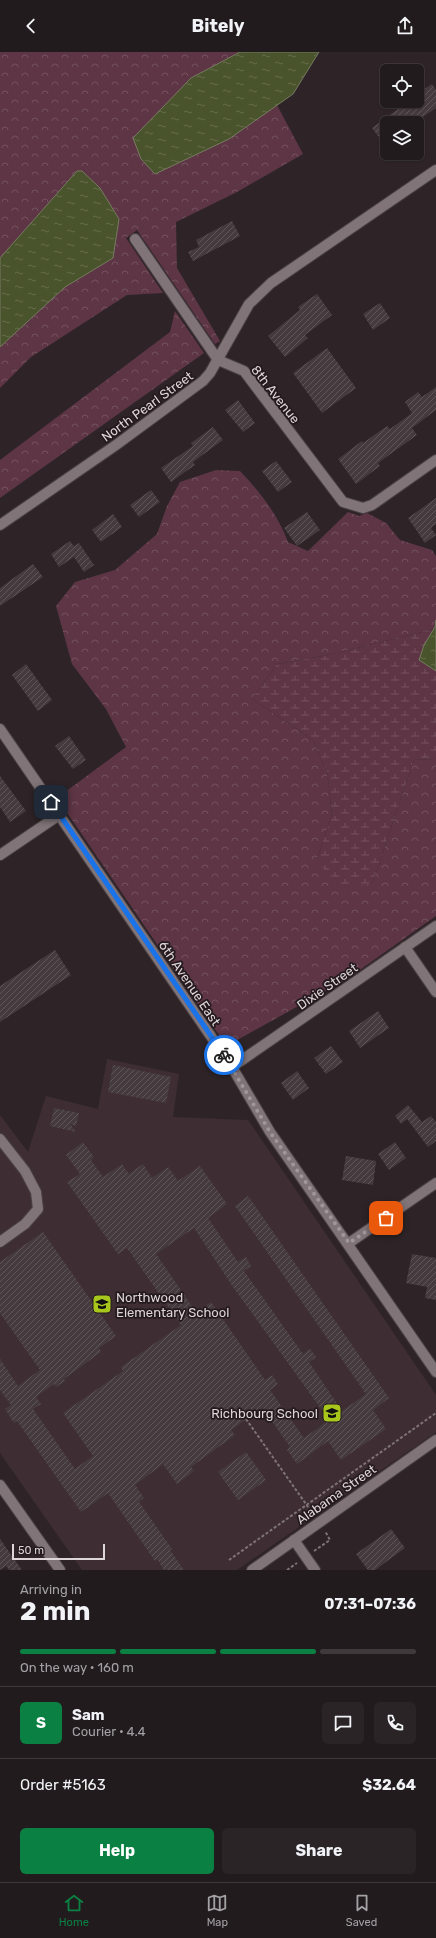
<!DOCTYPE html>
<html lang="en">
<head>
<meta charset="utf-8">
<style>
	body { margin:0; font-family:Rubik,sans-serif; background:#2a2427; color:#f1f3f6; height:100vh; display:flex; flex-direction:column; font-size:15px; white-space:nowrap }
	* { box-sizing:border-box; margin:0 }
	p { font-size:13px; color:#a2a1a4 }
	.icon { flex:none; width:22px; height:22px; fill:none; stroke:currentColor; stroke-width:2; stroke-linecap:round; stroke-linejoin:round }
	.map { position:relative; height:1518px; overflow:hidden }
	.details { display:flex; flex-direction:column; background:#221b1e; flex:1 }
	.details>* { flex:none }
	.tools { position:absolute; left:380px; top:12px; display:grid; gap:8px }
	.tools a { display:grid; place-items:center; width:44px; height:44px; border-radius:6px; background:#221b1e; box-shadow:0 1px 3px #0004,0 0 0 1px #3f393c; font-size:20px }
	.scale { position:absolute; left:12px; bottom:10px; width:93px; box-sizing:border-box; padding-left:4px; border:2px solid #ddd5d8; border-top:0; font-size:11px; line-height:14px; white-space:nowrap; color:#ddd5d8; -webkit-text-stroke:3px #241a1e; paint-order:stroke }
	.pin { position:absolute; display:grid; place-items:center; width:34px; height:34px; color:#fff; margin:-17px; border-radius:8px; box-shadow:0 2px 6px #0006 }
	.courier { position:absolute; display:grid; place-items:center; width:40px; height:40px; margin:-20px; border:3px solid #1a73e8; border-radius:50%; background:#fff; color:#222; box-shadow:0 1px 5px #0007 }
	.headline em { font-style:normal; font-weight:700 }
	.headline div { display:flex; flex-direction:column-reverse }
	.headline { display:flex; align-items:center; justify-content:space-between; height:68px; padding:0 20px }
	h1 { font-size:26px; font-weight:700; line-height:30px }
	.bar { display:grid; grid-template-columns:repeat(4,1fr); gap:6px 4px; align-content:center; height:48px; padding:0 20px }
	.bar i { height:5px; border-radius:3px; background:#3f393c }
	.bar .on { background:#0b8043 }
	.bar p { grid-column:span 4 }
	.line { display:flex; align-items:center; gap:10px; padding:0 20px; border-top:1px solid #3f393c }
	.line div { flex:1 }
	.round { display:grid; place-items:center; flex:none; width:42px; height:42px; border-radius:6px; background:#2a2427 }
	.cta { display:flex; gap:8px; margin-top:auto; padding:8px 20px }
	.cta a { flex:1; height:46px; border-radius:6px; background:#0b8043; color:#fff; font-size:16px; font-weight:700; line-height:46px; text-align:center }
	.cta a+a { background:#2a2427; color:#f1f3f6 }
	header { display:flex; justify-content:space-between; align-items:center; height:52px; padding:0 20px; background:#221b1e; font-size:18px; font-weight:700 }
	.tabs { display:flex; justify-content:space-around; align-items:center; height:56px; border-top:1px solid #3f393c; background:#221b1e; font-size:11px; color:#a2a1a4 }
	.tabs a { display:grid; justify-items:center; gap:2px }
	.tabs .on { color:#0b8043 }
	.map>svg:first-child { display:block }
</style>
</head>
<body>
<header><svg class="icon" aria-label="back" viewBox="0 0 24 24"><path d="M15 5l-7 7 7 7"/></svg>Bitely<svg class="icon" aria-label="share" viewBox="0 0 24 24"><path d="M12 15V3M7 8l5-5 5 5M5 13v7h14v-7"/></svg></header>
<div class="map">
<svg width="436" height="1518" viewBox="0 0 436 1518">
	<defs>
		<pattern id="forest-crowns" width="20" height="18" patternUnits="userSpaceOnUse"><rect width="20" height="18" fill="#5d3545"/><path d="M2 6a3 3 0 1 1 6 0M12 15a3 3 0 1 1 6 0" fill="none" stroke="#74515f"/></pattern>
		<pattern id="wetland-marsh" width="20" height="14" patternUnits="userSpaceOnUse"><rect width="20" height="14" fill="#5d3545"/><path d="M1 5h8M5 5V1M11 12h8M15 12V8" fill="none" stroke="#74515f"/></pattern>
		<pattern id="water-ripples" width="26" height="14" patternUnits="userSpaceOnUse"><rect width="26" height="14" fill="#4a542c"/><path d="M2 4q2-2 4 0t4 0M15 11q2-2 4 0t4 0" fill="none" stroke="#646c4a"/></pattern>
		<pattern id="building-hatch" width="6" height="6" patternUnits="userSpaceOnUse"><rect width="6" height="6" fill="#453a3e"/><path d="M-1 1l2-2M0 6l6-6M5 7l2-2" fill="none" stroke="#5f5659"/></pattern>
	</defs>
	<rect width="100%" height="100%" fill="#2e2428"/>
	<!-- built -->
	<polygon fill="#3e2e34" points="107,1007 179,1022 173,1065 248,1068 436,1343 436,1380 237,1518 82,1518 0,1401 0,1063 28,1100 46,1044 98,1057"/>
	<!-- forest -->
	<g fill="url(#forest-crowns)">
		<polygon points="0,0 240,0 191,26 229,87 277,53 303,102 237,140 176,170 177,216 220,289 215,292 137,178 126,186 163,241 127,243 31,305 0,336 0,295 65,235 113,206 77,119 0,206"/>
		<polygon points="175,259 204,301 0,446 0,408 170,280"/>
		<path d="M216 418 240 419C260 440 278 463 288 490L308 499 348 460 359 464 367 461 386 471 400 488 432 498 436 504V568L434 577 328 603 277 612 252 647 313 688 327 720 332 762 317 807 372 832 414 708 436 707V864L347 927 239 987 228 996 57 746 126 695 106 657 72 612 56 554 75 530 115 518 157 482 167 454 180 430Z"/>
	</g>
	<!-- wetland -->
	<polygon fill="url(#wetland-marsh)" points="434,577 424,593 419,608 436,619 436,707 414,708 372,832 337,836 317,807 332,762 327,720 313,688 252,647 277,612 328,603"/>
	<!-- water -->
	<g fill="url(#water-ripples)" stroke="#767b60">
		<polygon points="240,0 319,0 293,42 229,87 155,122 141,107 133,86 191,26"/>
		<polygon points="77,119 82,119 100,136 119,167 113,206 65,235 0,295 0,206"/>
		<polygon points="436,568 436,619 419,608 424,593 435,575"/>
	</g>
	<!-- building -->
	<g fill="url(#building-hatch)" fill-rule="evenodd">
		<polygon points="432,32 436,38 436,56 414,71 387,71 387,96 372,76 409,49 417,49 417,42"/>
		<polygon points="232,169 240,184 193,209 188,200 199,195 196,188"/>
		<polygon points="317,242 332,263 305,283 308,286 285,305 268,284 300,258 298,255"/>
		<polygon points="380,251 390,266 373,278 363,262"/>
		<polygon points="327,296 356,336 322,361 293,321"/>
		<polygon points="436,335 436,358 412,376 417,383 378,411 380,414 356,432 338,407 362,389 363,391 387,374 390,377 412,361 405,350 418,340 422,345"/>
		<polygon points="238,348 255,371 243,380 225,358"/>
		<polygon points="213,375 223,388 193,410 195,413 171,430 161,416 193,394 191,391"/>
		<polygon points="276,409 292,430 278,440 262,419"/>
		<polygon points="151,438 160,450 139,465 130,453"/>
		<polygon points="436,446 436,472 431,476 436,483 425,491 408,466"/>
		<polygon points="307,460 320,478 297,494 284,476"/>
		<polygon points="113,462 122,475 101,490 92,478"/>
		<polygon points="70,489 74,494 79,491 94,513 84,520 74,505 59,515 51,502"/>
		<polygon points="33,512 43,525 0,554 0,536"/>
		<polygon points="26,612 52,648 38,659 12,623"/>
		<polygon points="69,684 86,708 73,717 55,694"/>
		<polygon points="0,724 26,759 10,770 0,755"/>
		<polygon points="55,898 71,923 0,970 0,934"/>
		<polygon points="378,959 389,976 360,996 349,979"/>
		<polygon points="331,994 343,1010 326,1022 314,1006"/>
		<polygon points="113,1013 171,1025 166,1051 108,1040"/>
		<polygon points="297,1019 309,1036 293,1048 281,1031"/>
		<polygon points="408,1053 422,1070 431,1064 436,1070 436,1089 428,1095 407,1067 401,1072 395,1064"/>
		<polygon points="54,1056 79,1061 76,1074 70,1072 76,1080 50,1074"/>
		<path d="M83 1090 94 1105 91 1108 103 1125 122 1112 129 1122 143 1112 152 1126 168 1115 178 1129 200 1114 227 1152 208 1166 238 1210 246 1205 251 1214 244 1219 303 1302 310 1297 316 1305 309 1310 342 1359 366 1342 235 1154 248 1144 389 1346 373 1358 386 1377 341 1408 328 1389 297 1412 287 1398 290 1395 263 1356 231 1378 235 1383 191 1415 194 1419 177 1432 163 1412 135 1433 144 1446 139 1450 172 1497 170 1498 184 1518H164L157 1507 155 1509 108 1441 81 1460 17 1369 14 1371 5 1357 11 1353 0 1338V1307L18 1334 40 1318 0 1261V1210L43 1180 116 1284 99 1296 101 1300 64 1327 65 1329 56 1335 54 1332 36 1345 41 1352 33 1357 75 1417 93 1404 63 1361 123 1319 121 1315 181 1273 127 1196 118 1202 67 1130 80 1122 66 1103ZM194 1176 233 1235 329 1368 304 1386 270 1338 278 1332 272 1323 265 1328 211 1250 196 1260 156 1202Z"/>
		<polygon points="395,1090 406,1106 389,1118 378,1102"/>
		<polygon points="346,1104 376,1109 373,1133 342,1128"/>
		<polygon points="412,1202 436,1206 436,1248 425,1246 427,1235 406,1231"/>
		<polygon points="246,1400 266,1428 238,1448 218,1420"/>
		<polygon points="391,1477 405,1496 375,1518 368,1518 356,1502"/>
		<polygon points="0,1487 22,1518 9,1518 6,1514 0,1518"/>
	</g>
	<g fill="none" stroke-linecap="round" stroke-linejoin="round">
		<defs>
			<g id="minor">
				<polyline points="135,187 218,308 244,319 343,450 363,456 372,453 436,408"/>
				<polyline points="0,473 116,393 203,329 210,321 249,252 271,231 436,118"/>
				<polyline points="0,677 232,1015 270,1080 436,1320"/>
				<polyline points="0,803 59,763"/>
				<polyline points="405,895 436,940"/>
				<polyline points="232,1015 436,874"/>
				<polyline points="0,1087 25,1119 36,1140 38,1157 25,1172 0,1190"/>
				<polyline points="349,1191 436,1131"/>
				<polyline points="0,1433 60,1518"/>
				<polyline points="294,1488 315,1518"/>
				<polyline points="252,1518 436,1388"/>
			</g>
		</defs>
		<!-- minor casing -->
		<use href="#minor" stroke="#4a4144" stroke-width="12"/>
		<!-- path -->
		<g stroke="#7e7478" stroke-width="2" stroke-dasharray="3 2" stroke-linecap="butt">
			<polyline points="246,1367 313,1462"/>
			<polyline points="314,1499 330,1488 325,1479"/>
			<polyline points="229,1508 436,1361"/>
			<polyline points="287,1518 297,1511"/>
		</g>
		<!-- minor -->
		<use href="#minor" stroke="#817478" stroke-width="10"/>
	</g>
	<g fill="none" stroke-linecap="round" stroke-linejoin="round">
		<!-- done -->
		<polyline stroke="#a0979a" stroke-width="4" stroke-dasharray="0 7.2" points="224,1003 270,1080 349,1191 386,1166"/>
		<!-- route -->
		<polyline stroke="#1a73e8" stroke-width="5" points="51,750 224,1003"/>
	</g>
	<!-- icons -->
	<defs>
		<symbol id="school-square" viewBox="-11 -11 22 22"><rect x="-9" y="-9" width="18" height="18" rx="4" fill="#a8c71d" stroke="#241a1e"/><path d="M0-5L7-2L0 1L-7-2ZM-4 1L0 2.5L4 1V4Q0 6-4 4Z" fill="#111"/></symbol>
	</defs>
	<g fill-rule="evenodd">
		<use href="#school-square" x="91" y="1241" width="22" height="22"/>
		<use href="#school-square" x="321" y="1350" width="22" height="22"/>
	</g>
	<g text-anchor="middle" stroke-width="3.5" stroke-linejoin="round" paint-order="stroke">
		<!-- street labels -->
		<g font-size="13" fill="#ddd5d8" stroke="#241a1e">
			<text transform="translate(276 342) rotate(52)" y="5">8th Avenue</text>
			<text transform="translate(147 354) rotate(-36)" y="5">North Pearl Street</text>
			<text transform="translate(190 931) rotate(56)" y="5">6th Avenue East</text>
			<text transform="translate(327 934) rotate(-35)" y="5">Dixie Street</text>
			<text transform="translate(336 1442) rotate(-35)" y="5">Alabama Street</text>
		</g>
		<!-- poi labels -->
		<g font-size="13" fill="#ddd5d8" stroke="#241a1e" text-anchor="start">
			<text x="116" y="1250">Northwood<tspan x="116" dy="15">Elementary School</tspan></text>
			<text x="318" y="1366" text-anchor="end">Richbourg School</text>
		</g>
	</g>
</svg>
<div class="tools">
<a><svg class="icon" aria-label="locate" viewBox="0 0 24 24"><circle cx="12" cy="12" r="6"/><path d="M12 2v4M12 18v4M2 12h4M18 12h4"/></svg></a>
<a><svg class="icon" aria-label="layers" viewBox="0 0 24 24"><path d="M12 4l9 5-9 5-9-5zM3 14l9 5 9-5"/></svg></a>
</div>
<div class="scale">50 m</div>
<div class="pin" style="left:386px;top:1166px;background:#ea580c"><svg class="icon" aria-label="bag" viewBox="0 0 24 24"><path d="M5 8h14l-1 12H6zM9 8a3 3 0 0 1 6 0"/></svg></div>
<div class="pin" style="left:51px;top:750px;background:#1f2937"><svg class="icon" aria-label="home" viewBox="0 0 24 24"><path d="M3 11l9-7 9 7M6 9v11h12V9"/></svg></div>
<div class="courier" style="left:224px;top:1003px"><svg class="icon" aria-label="bike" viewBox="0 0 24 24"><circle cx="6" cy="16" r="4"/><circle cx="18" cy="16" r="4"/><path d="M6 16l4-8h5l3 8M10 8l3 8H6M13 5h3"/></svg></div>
</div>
<section class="details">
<div class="headline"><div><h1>2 min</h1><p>Arriving in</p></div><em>07:31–07:36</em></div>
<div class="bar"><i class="on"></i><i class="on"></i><i class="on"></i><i></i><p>On the way · 160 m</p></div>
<div class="line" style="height:72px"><b class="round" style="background:#0b8043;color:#fff">S</b><div><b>Sam</b><p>Courier · 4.4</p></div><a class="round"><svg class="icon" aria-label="chat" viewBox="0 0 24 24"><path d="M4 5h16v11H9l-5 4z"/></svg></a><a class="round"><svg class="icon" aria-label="phone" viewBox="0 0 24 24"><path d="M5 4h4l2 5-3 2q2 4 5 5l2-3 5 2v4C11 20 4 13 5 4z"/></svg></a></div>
<div class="line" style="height:52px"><div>Order #5163</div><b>$32.64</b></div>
<div class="cta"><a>Help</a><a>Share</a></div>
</section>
<nav class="tabs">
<a class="on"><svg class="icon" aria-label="home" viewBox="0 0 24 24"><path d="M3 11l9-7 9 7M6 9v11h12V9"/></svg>Home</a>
<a><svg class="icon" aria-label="map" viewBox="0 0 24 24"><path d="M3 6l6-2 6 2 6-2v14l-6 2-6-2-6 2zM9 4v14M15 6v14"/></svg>Map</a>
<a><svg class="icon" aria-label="saved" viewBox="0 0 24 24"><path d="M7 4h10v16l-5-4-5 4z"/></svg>Saved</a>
</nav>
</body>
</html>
